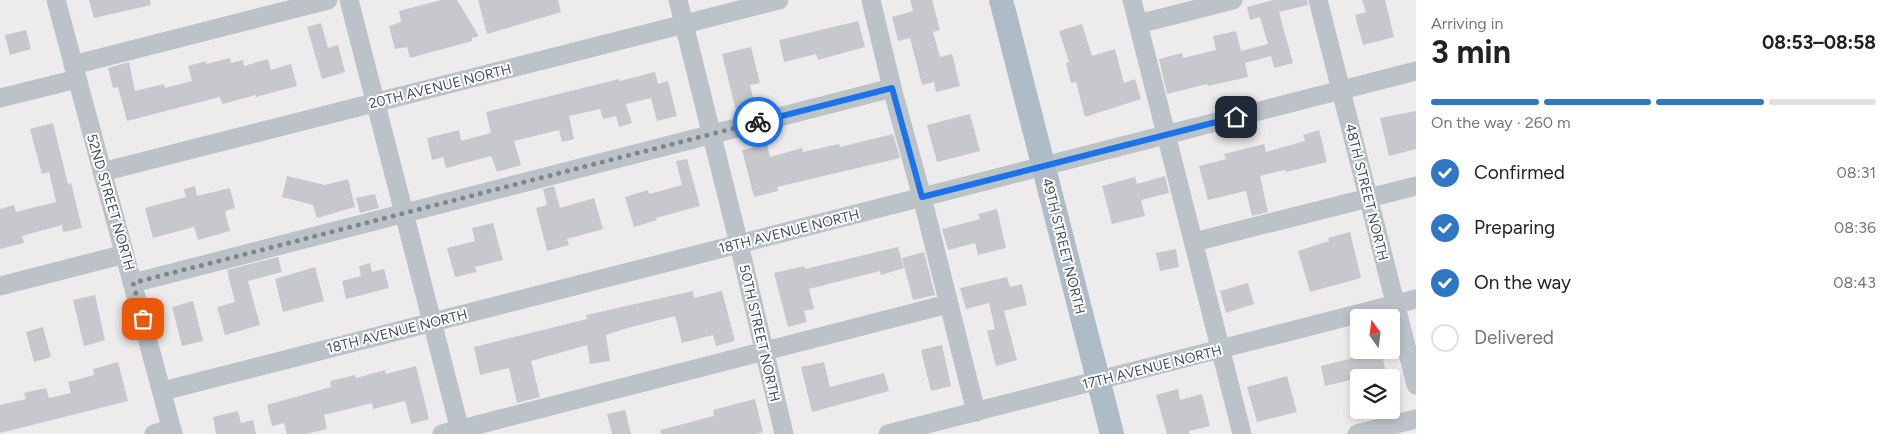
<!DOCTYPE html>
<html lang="en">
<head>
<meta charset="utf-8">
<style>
	body { margin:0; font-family:Figtree,sans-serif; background:#f2f2f2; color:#222; height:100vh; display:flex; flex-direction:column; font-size:19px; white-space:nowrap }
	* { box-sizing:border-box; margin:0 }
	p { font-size:16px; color:#767676 }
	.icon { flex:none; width:28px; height:28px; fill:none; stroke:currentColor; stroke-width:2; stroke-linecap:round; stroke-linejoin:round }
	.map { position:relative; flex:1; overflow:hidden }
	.panel { display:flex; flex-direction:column; background:#fff; width:475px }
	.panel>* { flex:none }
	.needle { width:32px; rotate:346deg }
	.fabs { position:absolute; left:1350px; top:309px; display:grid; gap:10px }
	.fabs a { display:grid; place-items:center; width:50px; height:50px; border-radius:5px; background:#fff; box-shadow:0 2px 8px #0003; font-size:25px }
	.pin { position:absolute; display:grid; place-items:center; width:42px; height:42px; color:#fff; margin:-21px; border-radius:10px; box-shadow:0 2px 8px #0006 }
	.courier { position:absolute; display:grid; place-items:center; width:50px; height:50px; margin:-25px; border:4px solid #1a73e8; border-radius:50%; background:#fff; color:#222; box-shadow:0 1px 6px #0007 }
	.summary em { font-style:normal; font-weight:700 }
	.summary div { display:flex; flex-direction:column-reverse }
	.summary { display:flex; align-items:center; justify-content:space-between; height:85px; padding:0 15px }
	h1 { font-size:32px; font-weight:700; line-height:38px }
	.bar { display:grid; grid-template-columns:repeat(4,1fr); gap:8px 5px; align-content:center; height:60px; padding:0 15px }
	.bar i { height:6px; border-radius:4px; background:#e0e0e0 }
	.bar .selected { background:#2f76c5 }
	.bar p { grid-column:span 4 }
	ol { padding:0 15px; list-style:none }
	li { display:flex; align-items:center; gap:15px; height:55px }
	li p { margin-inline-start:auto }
	li .icon { padding:5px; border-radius:50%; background:#2f76c5; color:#fff; stroke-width:4 }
	li:last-child { color:#767676 }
	li i { width:28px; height:28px; border:2px solid #e0e0e0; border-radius:50% }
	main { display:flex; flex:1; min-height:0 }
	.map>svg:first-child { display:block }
</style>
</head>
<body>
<main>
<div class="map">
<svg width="1416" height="434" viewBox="0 0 1416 434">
	<rect width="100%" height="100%" fill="#eeebec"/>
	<!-- building -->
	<g fill="#c7c8ce">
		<polygon points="89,0 150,0 151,5 94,18"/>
		<polygon points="441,0 457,0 479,36 472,38 472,41 410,58 407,47 395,49 389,26 401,22 399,11"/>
		<polygon points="478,0 558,0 561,12 487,34"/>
		<polygon points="910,0 932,0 940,30 933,32 940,57 952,54 960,86 936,92 934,82 922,85 910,38 898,41 892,17 913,11"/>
		<polygon points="1274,0 1307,0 1308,5 1279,12 1293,63 1274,68 1271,56 1245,63 1248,77 1208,86 1207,84 1167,94 1159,59 1182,53 1183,58 1216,50 1213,36 1236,31 1241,51 1268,44 1260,17 1250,20 1247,7"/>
		<polygon points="1362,0 1385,0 1394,37 1363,45 1355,15 1366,12"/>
		<polygon points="858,21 865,47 818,60 816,54 784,62 779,40"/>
		<polygon points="321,23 328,48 338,45 345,72 322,79 307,27"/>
		<polygon points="1082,24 1092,56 1115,49 1124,83 1135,79 1141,99 1085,117 1076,82 1071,83 1066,63 1069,62 1059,31"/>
		<polygon points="26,30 31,49 10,55 5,35"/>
		<polygon points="751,47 760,83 750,85 756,110 737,115 722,54"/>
		<polygon points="230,58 231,63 243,60 244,66 268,59 271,70 291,64 297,86 256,97 256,95 222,104 220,97 127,121 118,87 113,88 108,68 129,62 135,91 164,84 165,88 192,81 188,66 206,61 206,64"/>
		<polygon points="655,72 658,84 668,81 677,116 657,121 651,98 626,104 632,123 619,127 616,116 603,119 600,109 569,116 574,139 562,142 559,130 514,141 521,165 497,172 491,156 446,168 443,157 432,160 427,138 459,130 461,141 491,133 486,112 619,79 620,81"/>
		<polygon points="1416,111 1416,149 1389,156 1380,118"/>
		<polygon points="970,114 980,151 937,162 927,125"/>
		<polygon points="53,123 68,184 71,183 82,228 63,232 62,225 22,236 24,243 0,249 0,209 14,205 16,212 56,202 49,172 42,174 30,129"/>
		<polygon points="1319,130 1327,162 1286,172 1285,170 1260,176 1268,212 1252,216 1246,191 1208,200 1199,166 1226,159 1224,154 1264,144 1266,152 1305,141 1303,135"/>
		<polygon points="893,134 900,158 777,187 778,191 754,197 742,150 767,144 770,157 802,148 803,152 839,144 840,147"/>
		<polygon points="687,159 700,206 656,218 657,220 634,227 625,197 648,190 649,194 682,185 676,161"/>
		<polygon points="287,176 325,185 348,179 355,207 317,218 313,205 282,197"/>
		<polygon points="1165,176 1169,193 1141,200 1145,216 1112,224 1102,186 1135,177 1137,184"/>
		<polygon points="195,186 197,196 230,188 235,208 225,211 230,231 198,240 194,227 153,238 145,208 186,197 184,189"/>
		<polygon points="554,186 560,208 594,198 603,229 567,239 569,245 547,251 536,208 547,205 543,189"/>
		<polygon points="375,194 379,208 360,213 356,198"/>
		<polygon points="997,209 1006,248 978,255 975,243 948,250 942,229 980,219 978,214"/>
		<polygon points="493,223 503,260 475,267 477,272 455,277 447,248 475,241 472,228"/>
		<polygon points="1350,232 1361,278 1310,292 1298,251 1329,241 1328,238"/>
		<polygon points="898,247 904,268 881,275 880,271 809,289 814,309 804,311 807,322 788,327 774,273 804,266 805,269"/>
		<polygon points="1176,249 1179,267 1160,271 1156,253"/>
		<polygon points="924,252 935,295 913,300 902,258"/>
		<polygon points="278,257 282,272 248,281 260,325 225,335 217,307 235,302 227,270"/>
		<polygon points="370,263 372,272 384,269 389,288 346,299 342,281 361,276 359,266"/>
		<polygon points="315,267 324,301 283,312 275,279"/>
		<polygon points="1007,277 1010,287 1022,284 1027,305 1004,311 1017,360 996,366 987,331 995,329 989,303 966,309 960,288"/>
		<polygon points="1248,283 1254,304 1226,313 1220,291"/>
		<polygon points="693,291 694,298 722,291 735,341 716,346 713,335 682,343 675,316 627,328 606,335 610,361 590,364 587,345 531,361 540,397 517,403 509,368 480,375 474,347 587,319 586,315"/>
		<polygon points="95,295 105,340 84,346 73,300"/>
		<polygon points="193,301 203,341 182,346 172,307"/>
		<polygon points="43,327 51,357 34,362 26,332"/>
		<polygon points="942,345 951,386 931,391 921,350"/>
		<polygon points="1375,350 1381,350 1387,378 1359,378 1325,386 1321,366 1361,356 1361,353"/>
		<polygon points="118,362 128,401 0,433 0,405 26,399 24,393 46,388 49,398 71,393 68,382 94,375 93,369"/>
		<polygon points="824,362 830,387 884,373 889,391 812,412 801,367"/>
		<polygon points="416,366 429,419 411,424 405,401 373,409 372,403 324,415 327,429 306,434 287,434 284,423 272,426 267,405 331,387 330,381 355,375 356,378 385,370 386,374"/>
		<polygon points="1287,376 1297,412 1257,422 1247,387"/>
		<polygon points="1178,389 1180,400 1202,394 1210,426 1189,431 1189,434 1167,434 1156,395"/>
		<polygon points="755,399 763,432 756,434 661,434 660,430 714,416 713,410"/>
		<polygon points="625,410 631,434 612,434 607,414"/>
		<polygon points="238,411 241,423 253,420 256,434 216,434 213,417"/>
	</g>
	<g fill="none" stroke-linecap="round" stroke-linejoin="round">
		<!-- minor -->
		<g stroke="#bbc3c9" stroke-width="19">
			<polyline points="56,0 173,434"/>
			<polyline points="349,0 461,434"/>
			<polyline points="678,0 739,244 784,434"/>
			<polyline points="871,0 892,88"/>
			<polyline points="1132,0 1242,434"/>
			<polyline points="1318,0 1416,385"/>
			<polyline points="1138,24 1233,0"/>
			<polyline points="73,65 328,0"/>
			<polyline points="0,98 77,79"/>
			<polyline points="102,172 779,0"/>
			<polyline points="1194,242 1416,186"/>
			<polyline points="133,283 892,88 922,197 976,412"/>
			<polyline points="0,286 125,254"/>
			<polyline points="163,391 1416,71"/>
			<polyline points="154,434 172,429"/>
			<polyline points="442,434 948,304"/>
			<polyline points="888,434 1416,299"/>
			<polyline points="1357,434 1416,419"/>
		</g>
		<!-- major -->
		<polyline stroke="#aebcc7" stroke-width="24" points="1001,0 1112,434"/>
	</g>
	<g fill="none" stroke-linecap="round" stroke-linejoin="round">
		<!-- done -->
		<polyline stroke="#81868a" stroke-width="5" stroke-dasharray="0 9" points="143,319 133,283 758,122"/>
		<!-- route -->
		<polyline stroke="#1a73e8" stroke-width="6" points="758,122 892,88 922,197 1236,117"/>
	</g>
	<g text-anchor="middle" stroke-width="4" stroke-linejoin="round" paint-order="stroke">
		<!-- street labels -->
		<g font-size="14" fill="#464f56" stroke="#fff">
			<text transform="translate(440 86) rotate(-14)" y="5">20TH AVENUE NORTH</text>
			<text transform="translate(1367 192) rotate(76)" y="5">48TH STREET NORTH</text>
			<text transform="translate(111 202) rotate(74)" y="5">52ND STREET NORTH</text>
			<text transform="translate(789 231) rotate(-14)" y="5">18TH AVENUE NORTH</text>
			<text transform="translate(1064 246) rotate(76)" y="5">49TH STREET NORTH</text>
			<text transform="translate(397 331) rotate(-14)" y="5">18TH AVENUE NORTH</text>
			<text transform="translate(760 333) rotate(77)" y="5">50TH STREET NORTH</text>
			<text transform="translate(1152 367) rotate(-14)" y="5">17TH AVENUE NORTH</text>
		</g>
	</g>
</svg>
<div class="fabs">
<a><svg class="needle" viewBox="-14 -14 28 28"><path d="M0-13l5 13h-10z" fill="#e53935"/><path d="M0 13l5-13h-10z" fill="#767676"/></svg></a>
<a><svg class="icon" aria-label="layers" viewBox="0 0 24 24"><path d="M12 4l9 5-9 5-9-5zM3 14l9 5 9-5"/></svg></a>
</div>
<div class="pin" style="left:143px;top:319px;background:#ea580c"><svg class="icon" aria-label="bag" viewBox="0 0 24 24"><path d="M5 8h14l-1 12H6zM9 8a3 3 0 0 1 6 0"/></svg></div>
<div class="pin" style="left:1236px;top:117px;background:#1f2937"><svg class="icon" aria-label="home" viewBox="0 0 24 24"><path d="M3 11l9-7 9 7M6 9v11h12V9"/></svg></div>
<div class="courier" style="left:758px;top:122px"><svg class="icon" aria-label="bike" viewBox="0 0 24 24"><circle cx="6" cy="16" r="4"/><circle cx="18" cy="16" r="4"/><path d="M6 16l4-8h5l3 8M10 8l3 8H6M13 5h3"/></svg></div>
</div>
<section class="panel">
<div class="summary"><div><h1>3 min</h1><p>Arriving in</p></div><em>08:53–08:58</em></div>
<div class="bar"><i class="selected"></i><i class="selected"></i><i class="selected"></i><i></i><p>On the way · 260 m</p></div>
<ol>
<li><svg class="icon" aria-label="check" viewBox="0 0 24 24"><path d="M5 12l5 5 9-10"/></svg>Confirmed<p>08:31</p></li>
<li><svg class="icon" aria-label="check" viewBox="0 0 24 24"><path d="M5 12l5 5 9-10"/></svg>Preparing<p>08:36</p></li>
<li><svg class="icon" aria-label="check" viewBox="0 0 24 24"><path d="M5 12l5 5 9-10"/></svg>On the way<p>08:43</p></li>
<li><i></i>Delivered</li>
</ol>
</section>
</main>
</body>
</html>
